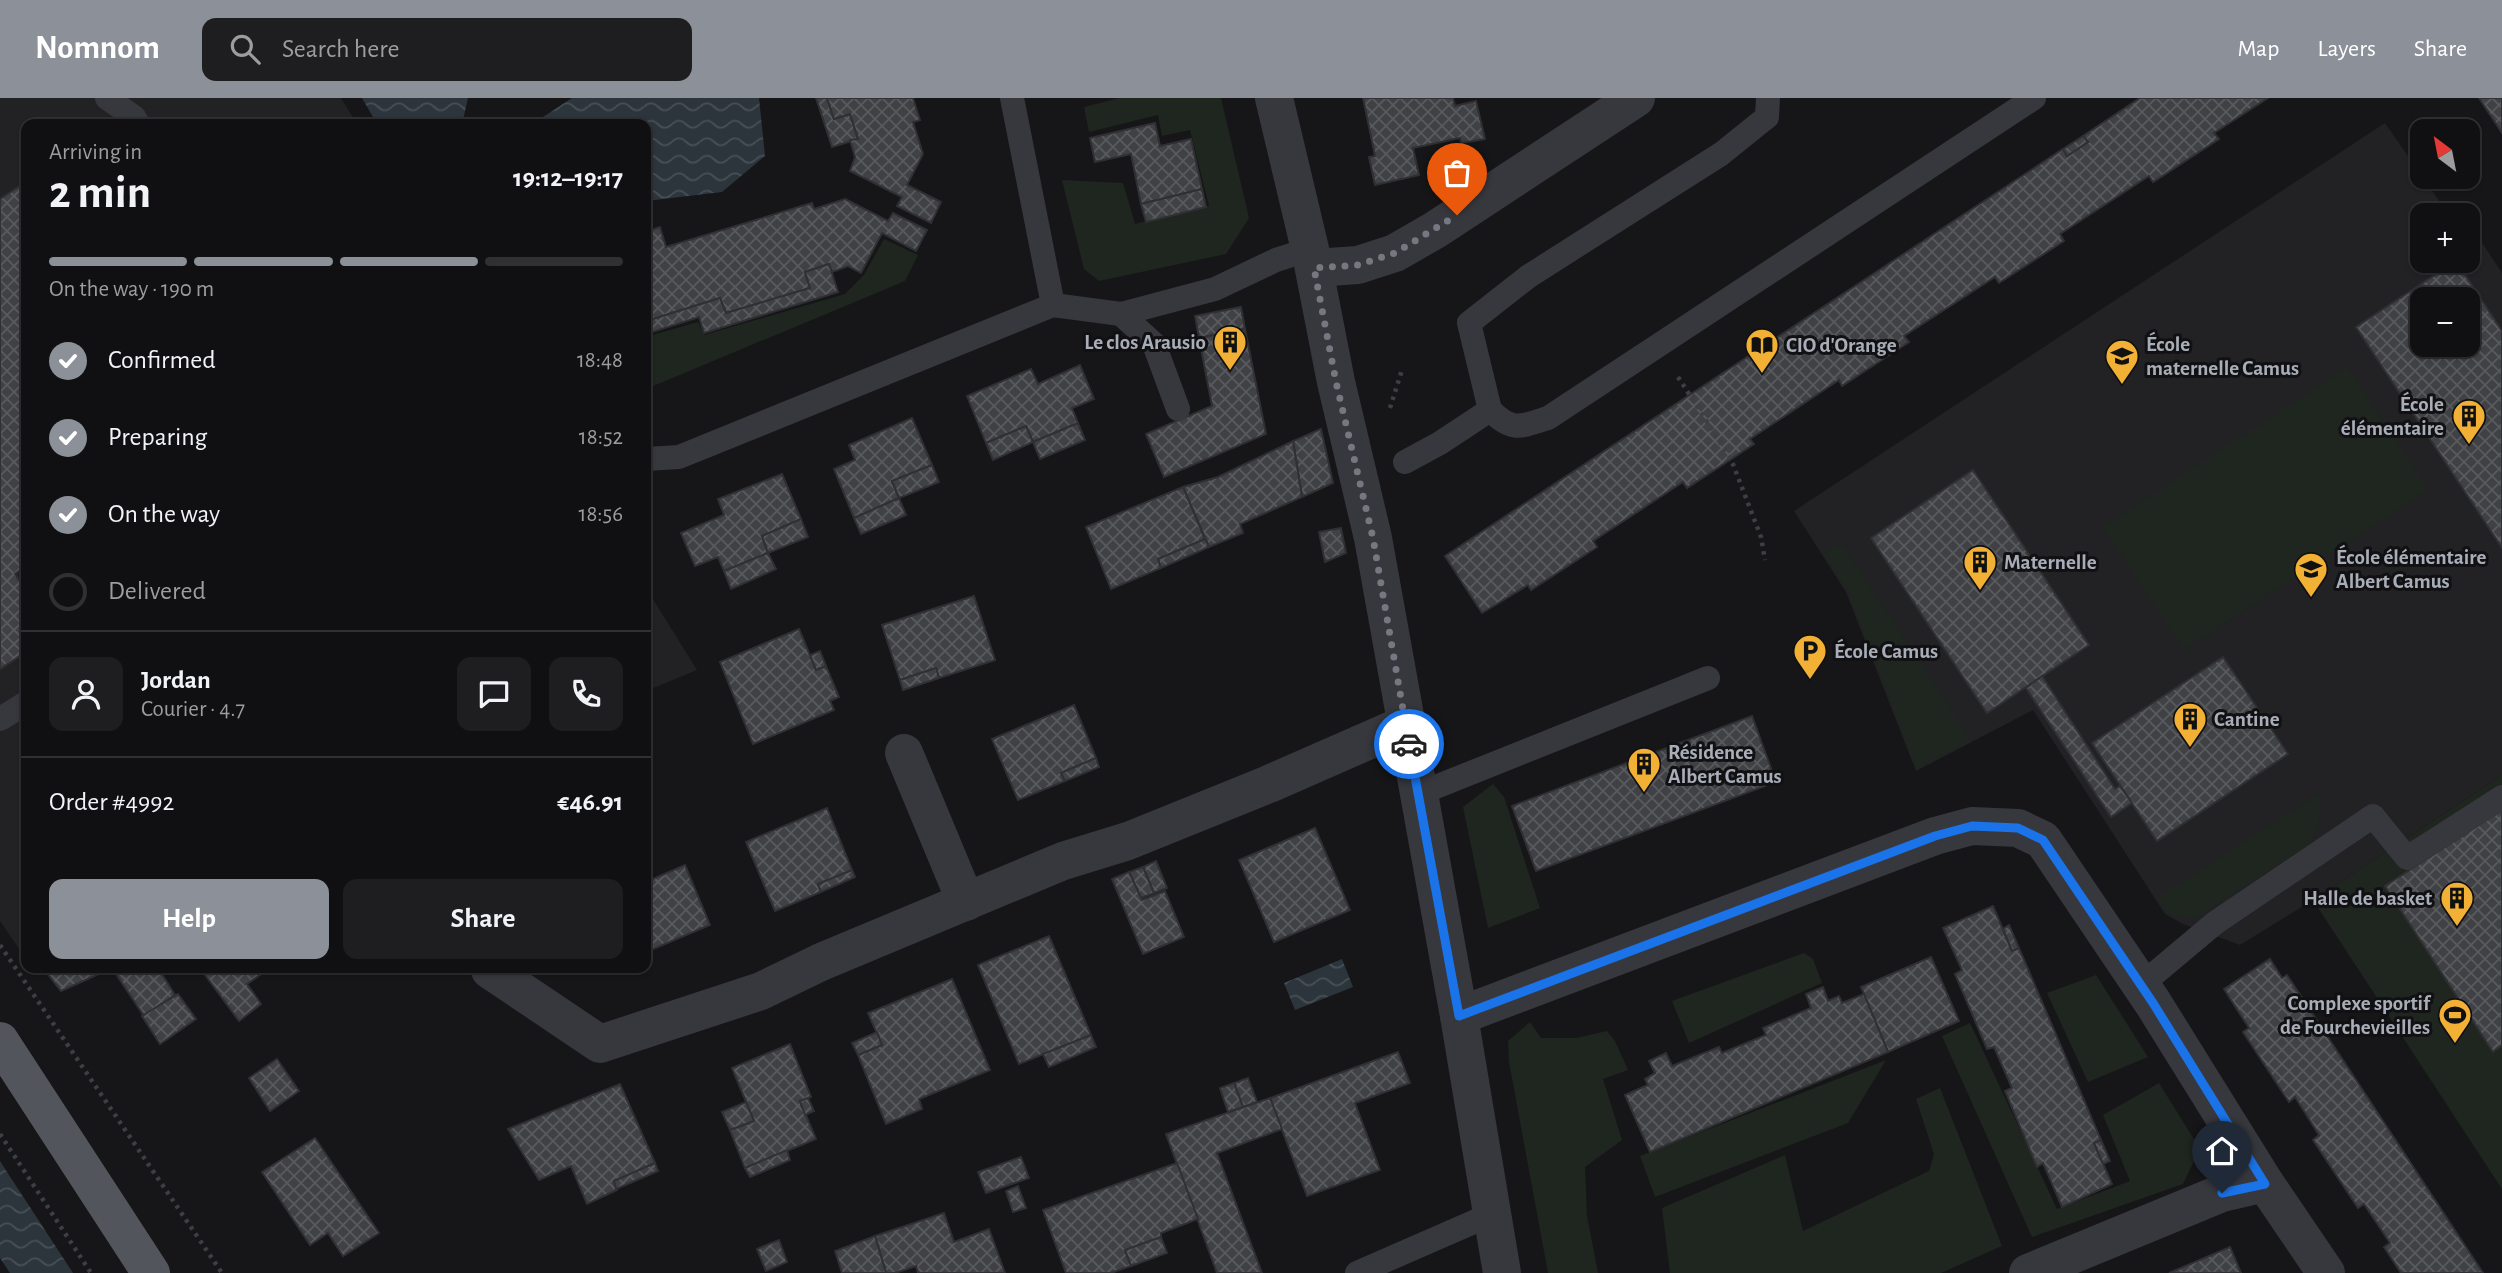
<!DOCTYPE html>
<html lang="en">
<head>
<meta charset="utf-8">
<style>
	body { margin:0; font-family:"Alegreya Sans",sans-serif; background:#1e1e20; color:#f1f3f6; height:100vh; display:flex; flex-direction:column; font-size:26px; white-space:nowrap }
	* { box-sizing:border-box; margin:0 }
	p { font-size:23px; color:#9c9d9f }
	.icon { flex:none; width:38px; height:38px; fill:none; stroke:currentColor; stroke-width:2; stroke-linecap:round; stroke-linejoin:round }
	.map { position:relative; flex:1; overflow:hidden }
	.side { position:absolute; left:21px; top:21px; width:630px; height:854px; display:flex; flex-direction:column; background:#101012; border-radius:14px; box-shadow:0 2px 5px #0004,0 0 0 2px #303032 }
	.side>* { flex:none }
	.needle { width:46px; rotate:328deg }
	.controls { position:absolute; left:2410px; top:21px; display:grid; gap:14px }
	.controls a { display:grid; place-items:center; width:70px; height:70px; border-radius:14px; background:#101012; box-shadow:0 2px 5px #0004,0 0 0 2px #303032; font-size:35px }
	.pin { position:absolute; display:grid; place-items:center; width:60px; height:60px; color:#fff; margin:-72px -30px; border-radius:50% 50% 50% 0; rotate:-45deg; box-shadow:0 0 7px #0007 }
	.pin .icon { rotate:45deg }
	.courier { position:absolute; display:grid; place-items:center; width:70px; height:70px; margin:-35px; border:5px solid #1a73e8; border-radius:50%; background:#fff; color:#222; box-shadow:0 2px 9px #0007 }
	.head em { font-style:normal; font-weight:700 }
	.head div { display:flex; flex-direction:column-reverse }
	.head { display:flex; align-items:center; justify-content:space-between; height:119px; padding:0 28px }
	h1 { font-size:46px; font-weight:700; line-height:52px }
	.bar { display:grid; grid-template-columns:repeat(4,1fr); gap:10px 7px; align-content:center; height:84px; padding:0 28px }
	.bar i { height:9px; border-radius:5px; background:#303032 }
	.bar .on { background:#8c9099 }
	.bar p { grid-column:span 4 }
	.line { display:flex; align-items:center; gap:18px; padding:0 28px; border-top:2px solid #303032 }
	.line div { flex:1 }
	.round { display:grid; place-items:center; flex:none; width:74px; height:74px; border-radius:14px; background:#1e1e20 }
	ol { padding:0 28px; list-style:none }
	li { display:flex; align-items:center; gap:21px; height:77px }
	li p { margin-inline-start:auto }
	li .icon { padding:7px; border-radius:50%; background:#8c9099; color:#fff; stroke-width:4 }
	li:last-child { color:#9c9d9f }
	li i { width:38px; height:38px; border:4px solid #303032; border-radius:50% }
	.cta { display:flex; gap:14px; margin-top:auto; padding:14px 28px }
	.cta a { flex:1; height:80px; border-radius:14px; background:#8c9099; color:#fff; font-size:28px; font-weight:700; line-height:80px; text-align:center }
	.cta a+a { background:#1e1e20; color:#f1f3f6 }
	header { display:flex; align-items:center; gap:42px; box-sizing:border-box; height:98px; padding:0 35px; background:#8c9099; color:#fff }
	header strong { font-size:33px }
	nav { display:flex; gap:38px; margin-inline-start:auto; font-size:24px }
	.search { width:490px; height:63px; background:#1e1e20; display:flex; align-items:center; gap:18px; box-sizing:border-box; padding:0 24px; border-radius:14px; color:#9c9d9f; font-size:26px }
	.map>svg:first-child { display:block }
</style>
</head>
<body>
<header>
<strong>Nomnom</strong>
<div class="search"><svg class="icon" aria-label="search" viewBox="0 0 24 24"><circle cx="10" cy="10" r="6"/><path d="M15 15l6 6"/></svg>Search here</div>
<nav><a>Map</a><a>Layers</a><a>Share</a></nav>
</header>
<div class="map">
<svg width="2502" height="1175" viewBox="0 0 2502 1175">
	<defs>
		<pattern id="water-waves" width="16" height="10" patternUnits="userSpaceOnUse" patternTransform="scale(1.75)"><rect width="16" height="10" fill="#2c353c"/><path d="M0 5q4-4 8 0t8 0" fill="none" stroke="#485056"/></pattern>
		<pattern id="building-cross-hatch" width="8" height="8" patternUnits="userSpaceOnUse" patternTransform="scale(1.75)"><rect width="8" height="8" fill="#404145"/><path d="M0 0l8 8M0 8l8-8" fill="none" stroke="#595a5e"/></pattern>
	</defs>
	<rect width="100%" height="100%" fill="#161618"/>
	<!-- built -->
	<g fill="#222225" fill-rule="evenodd">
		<polygon points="0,0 341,0 357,26 26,26 26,861 0,823"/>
		<path d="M2385 25 2449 117H2422V163H2468V144L2471 148 2481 143 2502 175V677L2313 802 2240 847 2183 826 2165 816 2033 612 1916 673 1846 494 1794 413ZM2422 201H2468V247H2422Z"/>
		<polygon points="646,490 697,572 646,593"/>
	</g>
	<!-- green -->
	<g fill="#1e261f">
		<polygon points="1119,0 1221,0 1249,120 1226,156 1099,183 1084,171 1062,82 1123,85 1135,126 1209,108 1190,32 1162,38 1158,17 1089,34 1084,9"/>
		<polygon points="884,141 918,157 905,183 646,291 646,239 698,224 704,237 845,196 864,177"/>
		<polygon points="2347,269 2428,392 2184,552 2103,429"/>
		<polygon points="1839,446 1844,450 1958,623 1969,644 1916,670 1848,493 1824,454"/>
		<polygon points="2502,677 2502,1091 2313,802"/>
		<polygon points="1493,686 1504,699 1540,810 1488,830 1463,709"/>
		<path d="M2319 696C2323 716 2319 730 2309 747L2194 821 2167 816 2157 800Z"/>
		<polygon points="1804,855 1813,861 1822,885 1689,945 1672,903"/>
		<polygon points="2096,877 2148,959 2088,984 2047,895"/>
		<polygon points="1530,924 1541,940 1576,940 1607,933 1615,943 1628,972 1603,981 1622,1042 1585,1069 1587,1118 1598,1175 1548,1175 1509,964 1508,943"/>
		<polygon points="1970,925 2057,1111 2130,1083 2103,1017 2159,985 2200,1051 2183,1086 2032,1139 1942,938"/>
		<polygon points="1886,962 1848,1025 1655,1099 1640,1058"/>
		<polygon points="1940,990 2002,1148 1941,1175 1670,1175 1662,1110 1785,1057 1803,1133 1929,1073 1934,1056 1916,1001"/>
	</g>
	<!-- water -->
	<g fill="url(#water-waves)">
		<polygon points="362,0 468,0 462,26 377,26"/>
		<polygon points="572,0 759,0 765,58 722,94 646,103 646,26 537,26 543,19"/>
		<polygon points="1342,861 1353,889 1295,912 1284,885"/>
		<polygon points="0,1063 7,1074 73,1175 10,1175 0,1160"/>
	</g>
	<!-- building -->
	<g fill="url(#building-cross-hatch)" stroke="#303034" stroke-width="2" fill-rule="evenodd">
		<polygon points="816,0 827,0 834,21 850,16 858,41 832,49"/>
		<polygon points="827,0 913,0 920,22 913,24 923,56 907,87 941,104 931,125 897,108 902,99 850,73 855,59 850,42 858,41 850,16 834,21"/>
		<polygon points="1363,0 1453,0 1455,8 1476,3 1485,41 1461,45 1460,40 1413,50 1419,77 1375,87 1369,59 1375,58"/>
		<polygon points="2140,0 2268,0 2214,35 2219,41 2153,84 2149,78 2060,136 2064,143 1999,185 1995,179 1904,238 1909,244 1842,288 1839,282 1750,341 1754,346 1687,390 1683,384 1593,443 1597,449 1531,492 1528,487 1482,515 1445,458 2063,51 2067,58 2088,44 2083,38"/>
		<polygon points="2479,0 2502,0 2502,35"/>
		<polygon points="1155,25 1160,48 1191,41 1202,91 1141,106 1131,56 1095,64 1090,40"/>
		<polygon points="2083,38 2088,44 2067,58 2063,51"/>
		<polygon points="26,84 26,468 15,476 26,493 26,554 0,571 0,101"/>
		<polygon points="1202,91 1206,109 1146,124 1141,106"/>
		<polygon points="845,101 888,123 893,115 927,132 916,153 882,135 861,175 848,168 832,174 829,166 805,174 810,190 726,215 720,200 647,223 646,134 660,129 666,149 812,105 814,111"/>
		<path d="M2456 163 2502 233V450L2356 229ZM2422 201H2468V247H2422Z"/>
		<polygon points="829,166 838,194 704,235 699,219 646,236 646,218 647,223 720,200 726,215 810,190 805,174"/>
		<polygon points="1241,209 1245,231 1199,240 1195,218"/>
		<polygon points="1245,231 1266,336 1164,379 1146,336 1212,308 1199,240"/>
		<polygon points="1080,267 1094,301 1072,310 1078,325 1033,344 1026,328 986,345 967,298 1031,271 1038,286"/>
		<polygon points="912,320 932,367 892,383 899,400 854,420 834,371 855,362 849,347"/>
		<polygon points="1078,325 1085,342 1040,361 1033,344"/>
		<polygon points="1026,328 1033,344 993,362 986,345"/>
		<polygon points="1321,331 1333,385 1302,399 1293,343"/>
		<polygon points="1293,343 1302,399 1240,426 1243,435 1209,449 1183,389 1218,379"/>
		<polygon points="932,367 939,384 899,400 892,383"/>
		<polygon points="1973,372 2089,547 1987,615 1871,440"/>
		<polygon points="782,376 801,421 762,438 768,455 724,473 718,459 695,468 681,435 724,417 718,401"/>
		<polygon points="1183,389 1205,441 1158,461 1161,470 1111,491 1086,429"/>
		<polygon points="899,400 906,417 861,436 854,420"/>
		<polygon points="801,421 808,439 768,455 762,438"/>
		<polygon points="1341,430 1346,455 1325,464 1319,434"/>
		<polygon points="1205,441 1209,449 1161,470 1158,461"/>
		<polygon points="768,455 776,471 731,491 724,473"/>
		<polygon points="974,498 995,562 939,580 936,570 900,582 882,527"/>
		<polygon points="799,531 816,572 826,568 839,599 830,603 834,612 753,646 720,564"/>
		<polygon points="820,553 826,568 816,572 810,557"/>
		<polygon points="2223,559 2288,656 2157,743 2092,645"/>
		<polygon points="936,570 939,580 903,592 900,582"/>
		<polygon points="2042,578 2115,691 2120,688 2132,705 2111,719 2026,590"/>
		<polygon points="1074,607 1096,660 1061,675 1065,683 1018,702 992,641"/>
		<polygon points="1752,618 1776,684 1536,773 1512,708"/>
		<polygon points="1096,660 1099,669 1065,683 1061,675"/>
		<polygon points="827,710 852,772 818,786 821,794 775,813 746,744"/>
		<polygon points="2502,712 2502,947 2493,954 2385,788"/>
		<polygon points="1315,730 1350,812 1274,844 1239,762"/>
		<polygon points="1156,763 1167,790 1154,795 1143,769"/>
		<polygon points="685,767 710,827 646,854 646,784"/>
		<polygon points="1143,769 1154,795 1141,800 1129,774"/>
		<polygon points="852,772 855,779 821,794 818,786"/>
		<polygon points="1129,774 1142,802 1165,793 1184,839 1143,856 1112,781"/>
		<polygon points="1993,808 2012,853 2019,850 2101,1042 2094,1045 2112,1086 2062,1109 2043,1065 2037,1069 2005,993 2012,990 1994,949 1987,951 1955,876 1962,872 1943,830"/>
		<polygon points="2009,827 2019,850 2012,853 2003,831"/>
		<polygon points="1049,838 1091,937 1019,966 978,867"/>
		<polygon points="1931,859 1959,923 1888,954 1861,889"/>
		<polygon points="2270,861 2282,880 2287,877 2483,1175 2401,1175 2384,1149 2390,1145 2364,1106 2358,1110 2313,1042 2319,1037 2295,999 2289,1004 2243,934 2249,930 2224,891"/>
		<polygon points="43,870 158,870 175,897 144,918 112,870 61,893"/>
		<polygon points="200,870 270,870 247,886 261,906 239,923"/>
		<polygon points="952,881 990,972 919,1001 922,1011 886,1026 858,957 882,947 868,915"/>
		<polygon points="1823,889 1828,903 1839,898 1842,905 1864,896 1888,954 1650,1054 1625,997 1648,987 1645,981 1655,975 1649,963 1666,955 1672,968 1719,949 1722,955 1766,937 1763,930 1811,910 1806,896"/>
		<polygon points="178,896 196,921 160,946 142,918"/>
		<polygon points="877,934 882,947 858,957 852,945"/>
		<polygon points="1091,937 1096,949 1049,969 1043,956"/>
		<polygon points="790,946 811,999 800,1003 816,1041 745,1070 730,1032 754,1023 732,970"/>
		<polygon points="1398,954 1410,985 1355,1005 1380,1072 1307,1098 1270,1000"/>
		<polygon points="277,961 299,993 270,1013 249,980"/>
		<polygon points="1248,980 1257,1004 1243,1009 1234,985"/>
		<polygon points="1234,985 1243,1009 1228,1014 1220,990"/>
		<polygon points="620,986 655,1065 614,1083 617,1092 587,1106 571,1068 539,1082 508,1031"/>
		<polygon points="808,1000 814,1013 805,1017 800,1003"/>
		<polygon points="1270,1000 1282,1031 1217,1055 1262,1175 1217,1175 1166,1036"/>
		<polygon points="746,1004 754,1023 730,1032 722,1014"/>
		<polygon points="315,1040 379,1135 343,1158 328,1135 310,1147 262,1074"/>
		<polygon points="2101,1042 2110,1063 2103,1066 2094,1045"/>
		<polygon points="787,1052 790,1062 750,1079 745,1070"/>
		<polygon points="1021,1059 1029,1080 986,1095 978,1074"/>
		<polygon points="655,1065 658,1073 616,1091 614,1083"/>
		<polygon points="1177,1065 1198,1121 1161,1135 1161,1139 1125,1152 1131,1168 1111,1175 1066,1175 1043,1112"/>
		<polygon points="1018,1088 1026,1110 1013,1114 1006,1093"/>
		<polygon points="944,1115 954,1144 989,1131 1005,1175 918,1175 916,1168 895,1175 886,1175 875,1138"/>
		<polygon points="875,1138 886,1175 842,1175 835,1153"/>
		<polygon points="1161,1139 1167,1155 1131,1168 1125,1152"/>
		<polygon points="779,1142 787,1164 766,1173 757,1151"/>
		<polygon points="2230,1149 2241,1175 2169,1175"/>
	</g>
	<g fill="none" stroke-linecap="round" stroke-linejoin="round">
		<!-- path -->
		<g stroke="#3d3f44" stroke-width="4.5" stroke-dasharray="3.5 5" stroke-linecap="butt">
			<polyline points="1678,279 1731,361 1761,439 1765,462"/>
			<polyline points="1390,310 1402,272"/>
			<polyline points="0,847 222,1175"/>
			<polyline points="0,1036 91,1175"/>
		</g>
		<!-- service -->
		<g stroke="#37383d" stroke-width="24">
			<polyline points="107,0 134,19 138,26"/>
			<polyline points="1012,0 1053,207"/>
			<polyline points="1121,216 1154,246 1178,311"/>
			<path d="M1490 312C1512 334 1520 329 1548 320L2034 0"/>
			<polyline points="646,361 679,359 1053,207 1121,216 1215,191 1276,162 1310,151"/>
			<polyline points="1405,364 1440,345 1490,312 1469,225 1529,178 1721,56 1767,19 1768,0"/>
			<polyline points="0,621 26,605"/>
			<polyline points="1418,696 1708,580"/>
			<polyline points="2141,887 2215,825 2373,718 2407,760 2502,699"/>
			<polyline points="1357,1175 1492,1116"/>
		</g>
		<!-- minor -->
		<g stroke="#37383d" stroke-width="38">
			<polyline points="1274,0 1310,151 1336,284 1373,440 1459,918 1502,1175"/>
			<polyline points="1314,170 1358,167 1395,155 1435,132 1636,0"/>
			<polyline points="904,655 966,804"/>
			<polyline points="490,872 600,946 761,893 821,864 1063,763 1128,743 1269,686 1406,626"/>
			<polyline points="1459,918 1935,738 1972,728 2018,730 2043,742 2153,905 2265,1085 2326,1175"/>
			<polyline points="2028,1175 2222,1095 2265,1085"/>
		</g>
		<!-- primary -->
		<polyline stroke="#53555c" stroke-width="38" points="0,943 151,1175"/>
	</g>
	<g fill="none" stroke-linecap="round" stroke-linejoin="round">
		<!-- done -->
		<polyline stroke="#757880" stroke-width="7" stroke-dasharray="0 12.6" points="1409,646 1373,440 1336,284 1314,170 1358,167 1395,155 1457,117"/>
		<!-- route -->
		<polyline stroke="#1a73e8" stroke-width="9" points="1409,646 1459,918 1935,738 1972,728 2018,730 2043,742 2153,905 2265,1086 2222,1095"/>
	</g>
	<!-- icons -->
	<defs>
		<symbol id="building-pin" viewBox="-11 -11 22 30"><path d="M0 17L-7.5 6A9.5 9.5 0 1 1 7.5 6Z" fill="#f2b134" stroke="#111113"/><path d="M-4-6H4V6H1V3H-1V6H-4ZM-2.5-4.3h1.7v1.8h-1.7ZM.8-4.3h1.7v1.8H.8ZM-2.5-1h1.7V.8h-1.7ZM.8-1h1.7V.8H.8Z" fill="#111"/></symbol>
		<symbol id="library-pin" viewBox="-11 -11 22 30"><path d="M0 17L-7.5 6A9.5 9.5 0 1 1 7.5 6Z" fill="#f2b134" stroke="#111113"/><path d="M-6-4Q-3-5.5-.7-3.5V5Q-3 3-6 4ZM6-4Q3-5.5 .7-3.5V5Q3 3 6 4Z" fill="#111"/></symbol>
		<symbol id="school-pin" viewBox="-11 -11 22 30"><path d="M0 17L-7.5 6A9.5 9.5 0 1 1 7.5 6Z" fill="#f2b134" stroke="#111113"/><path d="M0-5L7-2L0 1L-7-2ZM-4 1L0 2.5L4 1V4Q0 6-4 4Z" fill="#111"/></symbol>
		<symbol id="parking-pin" viewBox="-11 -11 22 30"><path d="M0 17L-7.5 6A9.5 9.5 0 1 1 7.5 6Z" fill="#f2b134" stroke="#111113"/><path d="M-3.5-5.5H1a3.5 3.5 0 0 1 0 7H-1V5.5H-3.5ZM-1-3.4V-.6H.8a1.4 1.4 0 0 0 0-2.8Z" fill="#111"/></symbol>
		<symbol id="stadium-pin" viewBox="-11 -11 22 30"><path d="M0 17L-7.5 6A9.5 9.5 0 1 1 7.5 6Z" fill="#f2b134" stroke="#111113"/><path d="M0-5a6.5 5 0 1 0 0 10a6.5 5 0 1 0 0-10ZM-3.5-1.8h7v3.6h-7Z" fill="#111"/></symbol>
	</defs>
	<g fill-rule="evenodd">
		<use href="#building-pin" x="1211" y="225" width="38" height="52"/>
		<use href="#library-pin" x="1743" y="228" width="38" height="52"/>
		<use href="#school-pin" x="2103" y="239" width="38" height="52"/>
		<use href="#building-pin" x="2450" y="299" width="38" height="52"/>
		<use href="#building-pin" x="1961" y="445" width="38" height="52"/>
		<use href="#school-pin" x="2292" y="452" width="38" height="52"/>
		<use href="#parking-pin" x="1791" y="534" width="38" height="52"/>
		<use href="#building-pin" x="2171" y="602" width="38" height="52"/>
		<use href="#building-pin" x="1625" y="647" width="38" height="52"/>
		<use href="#building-pin" x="2438" y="781" width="38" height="52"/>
		<use href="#stadium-pin" x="2436" y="898" width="38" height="52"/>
	</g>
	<g text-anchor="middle" stroke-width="6" stroke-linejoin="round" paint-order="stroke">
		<!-- poi labels -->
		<g font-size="21" font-weight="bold" fill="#a8adb8" stroke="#111113" text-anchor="start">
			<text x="1206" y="251" text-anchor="end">Le clos Arausio</text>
			<text x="2146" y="253">École<tspan x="2146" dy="24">maternelle Camus</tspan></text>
			<text x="1786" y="254">CIO d'Orange</text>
			<text x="2444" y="313" text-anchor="end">École<tspan x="2444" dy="24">élémentaire</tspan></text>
			<text x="2336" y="466">École élémentaire<tspan x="2336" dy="24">Albert Camus</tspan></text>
			<text x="2004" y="471">Maternelle</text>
			<text x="1834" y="560">École Camus</text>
			<text x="2214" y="628">Cantine</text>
			<text x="1668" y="661">Résidence<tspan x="1668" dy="24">Albert Camus</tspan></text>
			<text x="2432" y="807" text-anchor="end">Halle de basket</text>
			<text x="2430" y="912" text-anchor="end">Complexe sportif<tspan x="2430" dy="24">de Fourchevieilles</tspan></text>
		</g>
	</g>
</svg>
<div class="controls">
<a><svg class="needle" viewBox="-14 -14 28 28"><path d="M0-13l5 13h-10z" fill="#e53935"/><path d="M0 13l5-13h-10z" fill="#9c9d9f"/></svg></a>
<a>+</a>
<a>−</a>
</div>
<div class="pin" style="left:1457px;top:117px;background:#ea580c"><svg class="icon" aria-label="bag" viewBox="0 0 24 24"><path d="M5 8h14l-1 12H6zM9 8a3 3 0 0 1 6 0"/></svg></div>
<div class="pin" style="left:2222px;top:1095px;background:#1f2937"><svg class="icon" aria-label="home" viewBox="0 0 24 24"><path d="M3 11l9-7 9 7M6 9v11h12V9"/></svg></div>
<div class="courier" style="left:1409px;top:646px"><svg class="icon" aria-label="car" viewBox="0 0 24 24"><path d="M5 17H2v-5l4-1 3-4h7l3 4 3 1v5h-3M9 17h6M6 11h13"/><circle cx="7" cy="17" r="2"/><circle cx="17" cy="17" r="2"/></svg></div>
<section class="side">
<div class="head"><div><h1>2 min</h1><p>Arriving in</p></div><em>19:12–19:17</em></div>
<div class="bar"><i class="on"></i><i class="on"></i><i class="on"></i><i></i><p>On the way · 190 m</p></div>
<ol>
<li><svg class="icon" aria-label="check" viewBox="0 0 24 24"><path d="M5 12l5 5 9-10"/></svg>Confirmed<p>18:48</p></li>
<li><svg class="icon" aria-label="check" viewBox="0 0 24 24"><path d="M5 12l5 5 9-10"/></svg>Preparing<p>18:52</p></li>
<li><svg class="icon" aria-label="check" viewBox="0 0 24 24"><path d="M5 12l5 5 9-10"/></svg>On the way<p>18:56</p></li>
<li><i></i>Delivered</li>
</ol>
<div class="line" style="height:126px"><a class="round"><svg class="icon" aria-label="person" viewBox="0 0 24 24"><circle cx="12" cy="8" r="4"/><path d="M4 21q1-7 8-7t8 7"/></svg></a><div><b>Jordan</b><p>Courier · 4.7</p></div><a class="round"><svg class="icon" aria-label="chat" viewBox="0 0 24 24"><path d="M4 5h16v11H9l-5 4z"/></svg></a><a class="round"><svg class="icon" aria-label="phone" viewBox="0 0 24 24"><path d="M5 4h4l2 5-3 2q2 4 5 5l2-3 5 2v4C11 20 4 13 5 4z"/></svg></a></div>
<div class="line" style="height:91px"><div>Order #4992</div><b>€46.91</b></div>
<div class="cta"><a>Help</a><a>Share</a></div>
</section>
</div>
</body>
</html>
